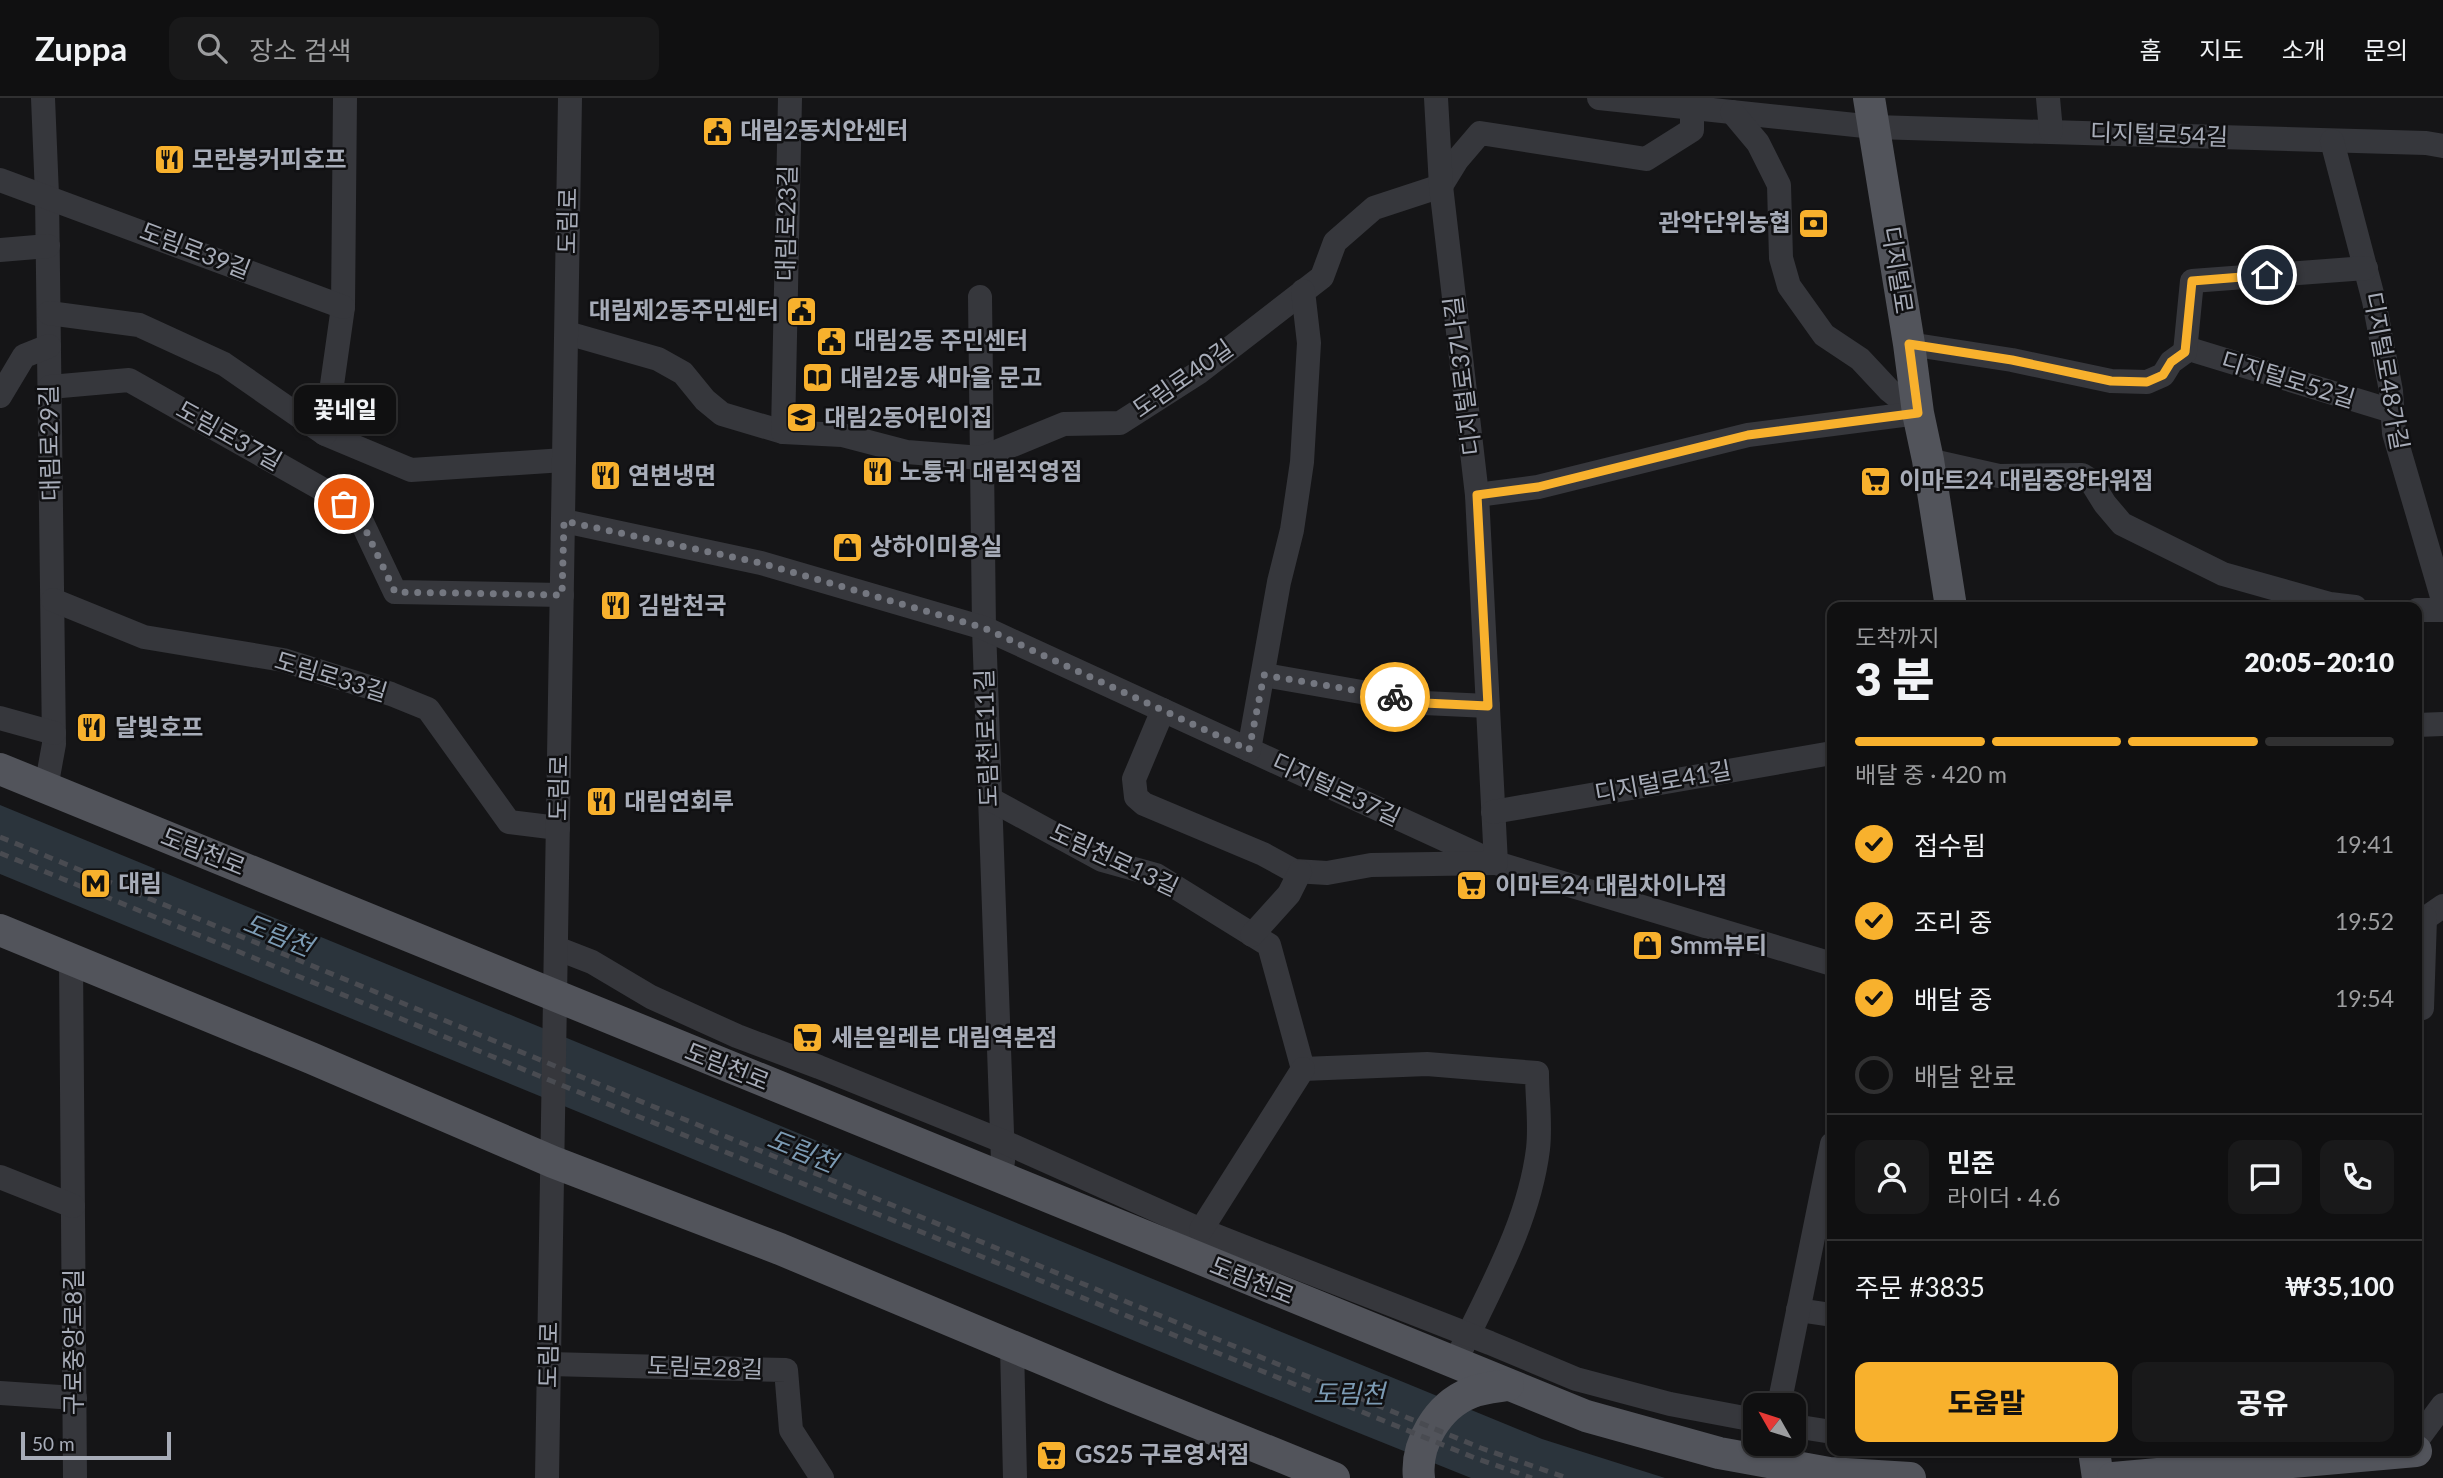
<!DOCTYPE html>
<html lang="ko">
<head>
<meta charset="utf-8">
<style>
	body { margin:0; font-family:Lato,"Noto Sans KR",sans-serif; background:#19191a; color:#f1f3f6; height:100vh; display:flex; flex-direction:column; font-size:26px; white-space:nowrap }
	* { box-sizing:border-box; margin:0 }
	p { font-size:23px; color:#9c9d9f }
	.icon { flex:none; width:38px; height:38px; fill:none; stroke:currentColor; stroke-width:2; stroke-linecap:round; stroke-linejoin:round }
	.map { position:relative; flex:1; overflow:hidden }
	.panel { position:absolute; left:1827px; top:504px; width:595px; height:854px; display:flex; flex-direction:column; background:#101011; border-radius:14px; box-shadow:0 2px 5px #0004,0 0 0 2px #303031 }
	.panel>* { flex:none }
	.needle { width:46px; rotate:309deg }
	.tools { position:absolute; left:1743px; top:1295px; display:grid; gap:14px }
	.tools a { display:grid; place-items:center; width:63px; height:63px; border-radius:14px; background:#101011; box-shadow:0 2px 5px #0004,0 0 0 2px #303031; font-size:35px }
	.scale { position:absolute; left:21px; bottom:18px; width:150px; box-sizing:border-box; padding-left:7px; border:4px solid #a7acb8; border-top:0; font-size:19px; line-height:24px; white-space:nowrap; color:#a7acb8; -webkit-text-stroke:5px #101012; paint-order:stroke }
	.pin { position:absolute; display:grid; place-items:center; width:60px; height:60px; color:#fff; margin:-30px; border:4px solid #fff; border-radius:50%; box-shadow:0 2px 7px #0007 }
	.courier { position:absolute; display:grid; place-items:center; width:70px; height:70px; margin:-35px; border:5px solid #f8b12d; border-radius:50%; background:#fff; color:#222; box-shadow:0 2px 9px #0007 }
	.bubble { position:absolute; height:49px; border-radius:14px; background:#101011; box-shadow:0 2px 5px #0004,0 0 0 2px #303031; font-size:23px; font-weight:800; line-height:49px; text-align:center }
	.head em { font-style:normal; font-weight:800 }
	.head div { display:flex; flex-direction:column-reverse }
	.head { display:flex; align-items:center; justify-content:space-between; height:119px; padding:0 28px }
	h1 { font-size:46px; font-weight:800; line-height:52px }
	.bar { display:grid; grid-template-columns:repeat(4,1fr); gap:10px 7px; align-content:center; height:84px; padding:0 28px }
	.bar i { height:9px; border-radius:5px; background:#303031 }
	.bar .selected { background:#f8b12d }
	.bar p { grid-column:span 4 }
	.line { display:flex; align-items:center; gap:18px; padding:0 28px; border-top:2px solid #303031 }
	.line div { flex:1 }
	.round { display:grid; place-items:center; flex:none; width:74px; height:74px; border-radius:14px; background:#19191a }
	ol { padding:0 28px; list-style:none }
	li { display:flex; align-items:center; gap:21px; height:77px }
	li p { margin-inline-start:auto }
	li .icon { padding:7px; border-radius:50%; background:#f8b12d; color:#111; stroke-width:4 }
	li:last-child { color:#9c9d9f }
	li i { width:38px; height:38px; border:4px solid #303031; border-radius:50% }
	.action { display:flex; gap:14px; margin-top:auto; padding:14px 28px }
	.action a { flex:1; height:80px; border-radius:14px; background:#f8b12d; color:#111; font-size:28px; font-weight:800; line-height:80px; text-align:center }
	.action a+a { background:#19191a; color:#f1f3f6 }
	header { display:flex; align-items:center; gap:42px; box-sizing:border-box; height:98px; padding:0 35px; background:#101011; border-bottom:2px solid #303031 }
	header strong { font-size:33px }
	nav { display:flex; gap:38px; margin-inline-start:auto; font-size:24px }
	.search { width:490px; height:63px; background:#19191a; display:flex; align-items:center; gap:18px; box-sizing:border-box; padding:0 24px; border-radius:14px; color:#9c9d9f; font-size:26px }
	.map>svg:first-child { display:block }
</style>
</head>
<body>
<header>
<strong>Zuppa</strong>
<div class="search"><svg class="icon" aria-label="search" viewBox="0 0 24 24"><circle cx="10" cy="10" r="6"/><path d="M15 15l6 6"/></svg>장소 검색</div>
<nav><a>홈</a><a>지도</a><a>소개</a><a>문의</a></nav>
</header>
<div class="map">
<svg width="2443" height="1380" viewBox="0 0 2443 1380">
	<rect width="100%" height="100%" fill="#151517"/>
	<!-- water -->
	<polygon fill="#2b343c" points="0,707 1542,1341 1665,1380 1471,1380 1344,1329 0,776"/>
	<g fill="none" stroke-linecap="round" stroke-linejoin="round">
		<!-- minor -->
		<g stroke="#36373c" stroke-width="24">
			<polyline points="43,0 47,97 54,646 46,690"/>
			<polyline points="345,0 343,209 325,336 411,372 564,362"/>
			<polyline points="1599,0 1874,29 2426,45 2443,48"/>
			<polyline points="2048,0 2051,33"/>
			<polyline points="1732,14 1758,45 1779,87 1781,160 1789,188 1824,237 1860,261 1889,292 1918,315"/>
			<polyline points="2332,43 2374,203 2391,293 2394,335 2443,502"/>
			<polyline points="0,82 343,209"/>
			<polyline points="0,152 48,148"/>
			<polyline points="980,199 984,530 1003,1063 1000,1080"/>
			<polyline points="49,215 139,227 224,266 325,336"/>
			<polyline points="567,235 658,261 683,275 705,302 722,316 783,334 842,337 907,354 981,360 1064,326 1120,325 1198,275 1322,179 1335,144 1374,110 1441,88 1457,62 1480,35 1646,61 1692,32 1692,0"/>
			<polyline points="1909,246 2012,262 2111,283 2147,284 2163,277 2171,264 2189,251 2392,313"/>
			<polyline points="2185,254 2192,183 2366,170"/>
			<polyline points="50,289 129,282 329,395 359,418 395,494 562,497"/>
			<polyline points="0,298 24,258 49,248"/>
			<polyline points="783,334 790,0"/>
			<polyline points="1928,362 1999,378 2082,377 2090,382 2105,406 2122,426 2223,476 2330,506 2355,509"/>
			<polyline points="1477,397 1538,389 1748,337 1918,315"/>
			<polyline points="564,423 761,465 984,530 1496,765 1832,866"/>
			<polyline points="53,502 144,539 283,562 391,596 428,611 509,724 558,730"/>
			<polyline points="2417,512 2443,512"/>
			<polyline points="1264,577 1424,605 1488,608"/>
			<polyline points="1163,612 1134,681 1136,699 1144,706 1263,756 1294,773 1327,775 1371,767 1496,765 1477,397 1441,88 1436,0"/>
			<polyline points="0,620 54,635"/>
			<polyline points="2417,627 2443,626"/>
			<polyline points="1249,652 1279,484 1292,432 1302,364 1309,245 1303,193"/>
			<path d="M990 701 1102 762 1156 777 1269 847 1303 971 1427 966 1537 975C1537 1000 1541 1026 1538 1051 1529 1123 1492 1187 1461 1252"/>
			<polyline points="1493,714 1832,655"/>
			<polyline points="2417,826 2443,808"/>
			<polyline points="1252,837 1289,796 1300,774"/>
			<polyline points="556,850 592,864 651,899 737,938 819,969 1002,1043 1201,1132 1490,1245 1576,1281 1670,1306 1755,1322"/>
			<polyline points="71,861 75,1380"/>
			<polyline points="2417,910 2422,910 2425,820"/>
			<polyline points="0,1079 73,1108"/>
			<polyline points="1201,1132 1303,971"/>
			<polyline points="1798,1212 1832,1217"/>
			<polyline points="1012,1248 1015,1380"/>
			<polyline points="549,1266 786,1272 791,1332 822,1380"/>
			<polyline points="0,1295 75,1300"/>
			<polyline points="1779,1307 1832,1046"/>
			<polyline points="1794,1328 1832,1334"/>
			<polyline points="2417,1342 2443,1307"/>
			<polyline points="547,1380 570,0"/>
		</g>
		<!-- major -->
		<g stroke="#52545b" stroke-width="32">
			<polyline points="1869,0 1909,246 1918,315 1928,362 1951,509"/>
			<polyline points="0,671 1586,1318 1719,1355 1829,1375 1910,1380"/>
			<polyline points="0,832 311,960 553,1064 780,1151 1114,1291 1334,1380"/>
			<polyline points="2094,1353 2098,1380"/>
			<path d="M1419 1380C1415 1346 1438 1308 1470 1295 1481 1290 1495 1289 1508 1287"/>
			<polyline points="2113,1380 2416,1353"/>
		</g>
		<!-- rail -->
		<g stroke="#494b51" stroke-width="5" stroke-dasharray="9 7" stroke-linecap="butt">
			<polyline points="0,739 1481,1350 1567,1380"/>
			<polyline points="0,755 554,984 1475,1360 1532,1380"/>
		</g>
	</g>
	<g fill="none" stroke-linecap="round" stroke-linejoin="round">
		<!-- done -->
		<polyline stroke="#747780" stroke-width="7" stroke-dasharray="0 12.6" points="344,406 359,418 395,494 562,497 564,423 761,465 984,530 1249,652 1264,577 1395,599"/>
		<!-- route -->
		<polyline stroke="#f8b12d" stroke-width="9" points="1395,599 1424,605 1488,608 1477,397 1538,389 1748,337 1918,315 1909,246 2012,262 2111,283 2147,284 2163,277 2171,264 2185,254 2192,183 2267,177"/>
	</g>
	<!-- icons -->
	<defs>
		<symbol id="civic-square" viewBox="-11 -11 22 22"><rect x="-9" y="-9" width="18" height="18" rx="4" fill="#f8b12d" stroke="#101012"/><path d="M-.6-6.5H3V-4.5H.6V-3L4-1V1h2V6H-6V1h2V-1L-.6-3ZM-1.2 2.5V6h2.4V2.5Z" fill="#111"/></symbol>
		<symbol id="restaurant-square" viewBox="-11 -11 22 22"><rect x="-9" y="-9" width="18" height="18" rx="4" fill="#f8b12d" stroke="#101012"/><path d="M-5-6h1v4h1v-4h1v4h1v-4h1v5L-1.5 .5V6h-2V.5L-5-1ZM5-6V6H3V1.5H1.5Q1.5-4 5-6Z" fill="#111"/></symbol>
		<symbol id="bank-square" viewBox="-11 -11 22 22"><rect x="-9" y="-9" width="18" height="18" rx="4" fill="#f8b12d" stroke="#101012"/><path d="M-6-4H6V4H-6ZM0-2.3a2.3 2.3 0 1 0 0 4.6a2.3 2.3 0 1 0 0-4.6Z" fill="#111"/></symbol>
		<symbol id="library-square" viewBox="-11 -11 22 22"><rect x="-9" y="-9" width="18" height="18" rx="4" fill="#f8b12d" stroke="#101012"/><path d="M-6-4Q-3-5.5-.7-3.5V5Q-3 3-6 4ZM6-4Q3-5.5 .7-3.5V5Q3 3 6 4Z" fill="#111"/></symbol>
		<symbol id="school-square" viewBox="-11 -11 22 22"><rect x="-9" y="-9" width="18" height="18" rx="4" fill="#f8b12d" stroke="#101012"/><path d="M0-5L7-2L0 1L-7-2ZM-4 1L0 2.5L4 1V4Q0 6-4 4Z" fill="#111"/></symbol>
		<symbol id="supermarket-square" viewBox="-11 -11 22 22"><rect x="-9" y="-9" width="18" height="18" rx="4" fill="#f8b12d" stroke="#101012"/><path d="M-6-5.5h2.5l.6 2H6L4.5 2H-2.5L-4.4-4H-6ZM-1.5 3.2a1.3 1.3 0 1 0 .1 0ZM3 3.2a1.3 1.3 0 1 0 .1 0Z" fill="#111"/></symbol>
		<symbol id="shop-square" viewBox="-11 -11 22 22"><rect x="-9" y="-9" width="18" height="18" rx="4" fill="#f8b12d" stroke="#101012"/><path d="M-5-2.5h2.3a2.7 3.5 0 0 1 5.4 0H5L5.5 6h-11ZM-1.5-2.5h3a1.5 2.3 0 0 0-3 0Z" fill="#111"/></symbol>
		<symbol id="metro-square" viewBox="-11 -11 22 22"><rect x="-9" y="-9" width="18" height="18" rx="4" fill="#f8b12d" stroke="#101012"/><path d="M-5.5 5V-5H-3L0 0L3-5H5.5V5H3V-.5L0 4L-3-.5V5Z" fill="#111"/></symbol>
	</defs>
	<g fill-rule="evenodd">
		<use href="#civic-square" x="700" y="16" width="35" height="35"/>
		<use href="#restaurant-square" x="152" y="44" width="35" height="35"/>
		<use href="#bank-square" x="1796" y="108" width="35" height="35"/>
		<use href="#civic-square" x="784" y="196" width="35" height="35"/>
		<use href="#civic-square" x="814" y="226" width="35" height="35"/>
		<use href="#library-square" x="800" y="262" width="35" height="35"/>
		<use href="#school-square" x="784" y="302" width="35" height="35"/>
		<use href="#restaurant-square" x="860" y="356" width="35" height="35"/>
		<use href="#restaurant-square" x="588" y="360" width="35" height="35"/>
		<use href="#supermarket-square" x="1858" y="366" width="35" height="35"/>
		<use href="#shop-square" x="830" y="432" width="35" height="35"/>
		<use href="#restaurant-square" x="598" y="490" width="35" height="35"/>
		<use href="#restaurant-square" x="74" y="612" width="35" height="35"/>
		<use href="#restaurant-square" x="584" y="686" width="35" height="35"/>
		<use href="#metro-square" x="78" y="768" width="35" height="35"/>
		<use href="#supermarket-square" x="1454" y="770" width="35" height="35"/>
		<use href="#shop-square" x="1630" y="830" width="35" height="35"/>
		<use href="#supermarket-square" x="790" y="922" width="35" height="35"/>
		<use href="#supermarket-square" x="1034" y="1340" width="35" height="35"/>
	</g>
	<g text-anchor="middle" stroke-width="5" stroke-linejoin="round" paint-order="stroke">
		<!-- poi labels -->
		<g font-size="24" font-weight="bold" fill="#a7acb8" stroke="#101012" text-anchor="start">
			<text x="740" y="41">대림2동치안센터</text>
			<text x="192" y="70">모란봉커피호프</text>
			<text x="1791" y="133" text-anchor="end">관악단위농협</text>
			<text x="779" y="221" text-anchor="end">대림제2동주민센터</text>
			<text x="854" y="251">대림2동 주민센터</text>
			<text x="840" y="288">대림2동 새마을 문고</text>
			<text x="824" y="328">대림2동어린이집</text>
			<text x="900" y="382">노퉁궈 대림직영점</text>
			<text x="628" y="386">연변냉면</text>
			<text x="1899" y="391">이마트24 대림중앙타워점</text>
			<text x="870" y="457">상하이미용실</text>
			<text x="638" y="516">김밥천국</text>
			<text x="115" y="638">달빛호프</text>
			<text x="624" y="712">대림연회루</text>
			<text x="118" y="794">대림</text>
			<text x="1495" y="796">이마트24 대림차이나점</text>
			<text x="1670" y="856">Smm뷰티</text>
			<text x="831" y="948">세븐일레븐 대림역본점</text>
			<text x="1075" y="1365">GS25 구로영서점</text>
		</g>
		<!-- street labels -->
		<g font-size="24" fill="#a7acb8" stroke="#101012">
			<text transform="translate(2159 37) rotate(2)" y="8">디지털로54길</text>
			<text transform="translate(568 123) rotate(-89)" y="8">도림로</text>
			<text transform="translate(787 125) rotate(-89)" y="8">대림로23길</text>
			<text transform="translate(195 153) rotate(21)" y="8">도림로39길</text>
			<text transform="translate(1897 172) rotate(81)" y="8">디지털로</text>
			<text transform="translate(2386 273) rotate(80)" y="8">디지털로48가길</text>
			<text transform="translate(1463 278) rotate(-97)" y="8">디지털로37나길</text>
			<text transform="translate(1183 281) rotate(-35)" y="8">도림로40길</text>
			<text transform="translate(2288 282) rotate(17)" y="8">디지털로52길</text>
			<text transform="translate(229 338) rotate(29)" y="8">도림로37길</text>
			<text transform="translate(50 345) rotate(-91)" y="8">대림로29길</text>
			<text transform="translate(331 579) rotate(17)" y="8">도림로33길</text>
			<text transform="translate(987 640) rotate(-92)" y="8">도림천로11길</text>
			<text transform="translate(1663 684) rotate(-10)" y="8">디지털로41길</text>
			<text transform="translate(559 690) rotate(-89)" y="8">도림로</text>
			<text transform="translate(1336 692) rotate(25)" y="8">디지털로37길</text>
			<text transform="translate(203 754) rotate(22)" y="8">도림천로</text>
			<text transform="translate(1114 762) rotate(25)" y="8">도림천로13길</text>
			<text transform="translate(727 969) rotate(22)" y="8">도림천로</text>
			<text transform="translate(1252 1183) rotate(22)" y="8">도림천로</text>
			<text transform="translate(74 1244) rotate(-90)" y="8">구로중앙로8길</text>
			<text transform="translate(549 1257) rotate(-89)" y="8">도림로</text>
			<text transform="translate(705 1270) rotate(2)" y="8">도림로28길</text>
		</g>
		<!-- water labels -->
		<g font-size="26" font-style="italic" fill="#7c9bb4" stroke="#101012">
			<text transform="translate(278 837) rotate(22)" y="9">도림천</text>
			<text transform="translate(802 1053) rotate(22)" y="9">도림천</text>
			<text x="1349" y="1305">도림천</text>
		</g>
	</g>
</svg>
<div class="tools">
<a><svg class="needle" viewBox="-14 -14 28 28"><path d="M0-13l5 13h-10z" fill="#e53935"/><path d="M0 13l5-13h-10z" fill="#9c9d9f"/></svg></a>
</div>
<div class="scale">50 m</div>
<div class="pin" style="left:344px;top:406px;background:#ea580c"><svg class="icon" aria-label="bag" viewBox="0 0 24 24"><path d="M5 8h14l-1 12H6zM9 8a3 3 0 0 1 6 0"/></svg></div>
<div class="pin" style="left:2267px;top:177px;background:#1f2937"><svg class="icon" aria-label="home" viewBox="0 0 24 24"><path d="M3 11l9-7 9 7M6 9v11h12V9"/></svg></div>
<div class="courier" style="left:1395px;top:599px"><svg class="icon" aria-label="bike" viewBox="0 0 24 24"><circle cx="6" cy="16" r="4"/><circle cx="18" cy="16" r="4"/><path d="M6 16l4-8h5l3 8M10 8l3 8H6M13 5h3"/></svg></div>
<div class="bubble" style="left:294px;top:287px;width:102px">꽃네일</div>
<section class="panel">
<div class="head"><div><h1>3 분</h1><p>도착까지</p></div><em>20:05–20:10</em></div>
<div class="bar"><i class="selected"></i><i class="selected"></i><i class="selected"></i><i></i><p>배달 중 · 420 m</p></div>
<ol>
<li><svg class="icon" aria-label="check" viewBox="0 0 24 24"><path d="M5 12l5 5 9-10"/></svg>접수됨<p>19:41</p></li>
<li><svg class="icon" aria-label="check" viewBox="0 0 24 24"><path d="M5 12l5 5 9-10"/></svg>조리 중<p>19:52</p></li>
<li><svg class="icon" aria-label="check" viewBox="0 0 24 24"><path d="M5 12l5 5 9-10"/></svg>배달 중<p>19:54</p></li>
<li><i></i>배달 완료</li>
</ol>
<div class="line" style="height:126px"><a class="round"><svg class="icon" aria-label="person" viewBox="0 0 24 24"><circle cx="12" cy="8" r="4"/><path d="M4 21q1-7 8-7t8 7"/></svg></a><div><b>민준</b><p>라이더 · 4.6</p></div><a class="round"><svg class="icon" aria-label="chat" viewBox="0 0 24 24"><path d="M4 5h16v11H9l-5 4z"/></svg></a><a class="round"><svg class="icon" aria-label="phone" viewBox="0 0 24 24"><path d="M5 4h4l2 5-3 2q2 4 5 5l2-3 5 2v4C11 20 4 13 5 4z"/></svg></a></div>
<div class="line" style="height:91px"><div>주문 #3835</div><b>₩35,100</b></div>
<div class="action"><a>도움말</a><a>공유</a></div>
</section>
</div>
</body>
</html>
